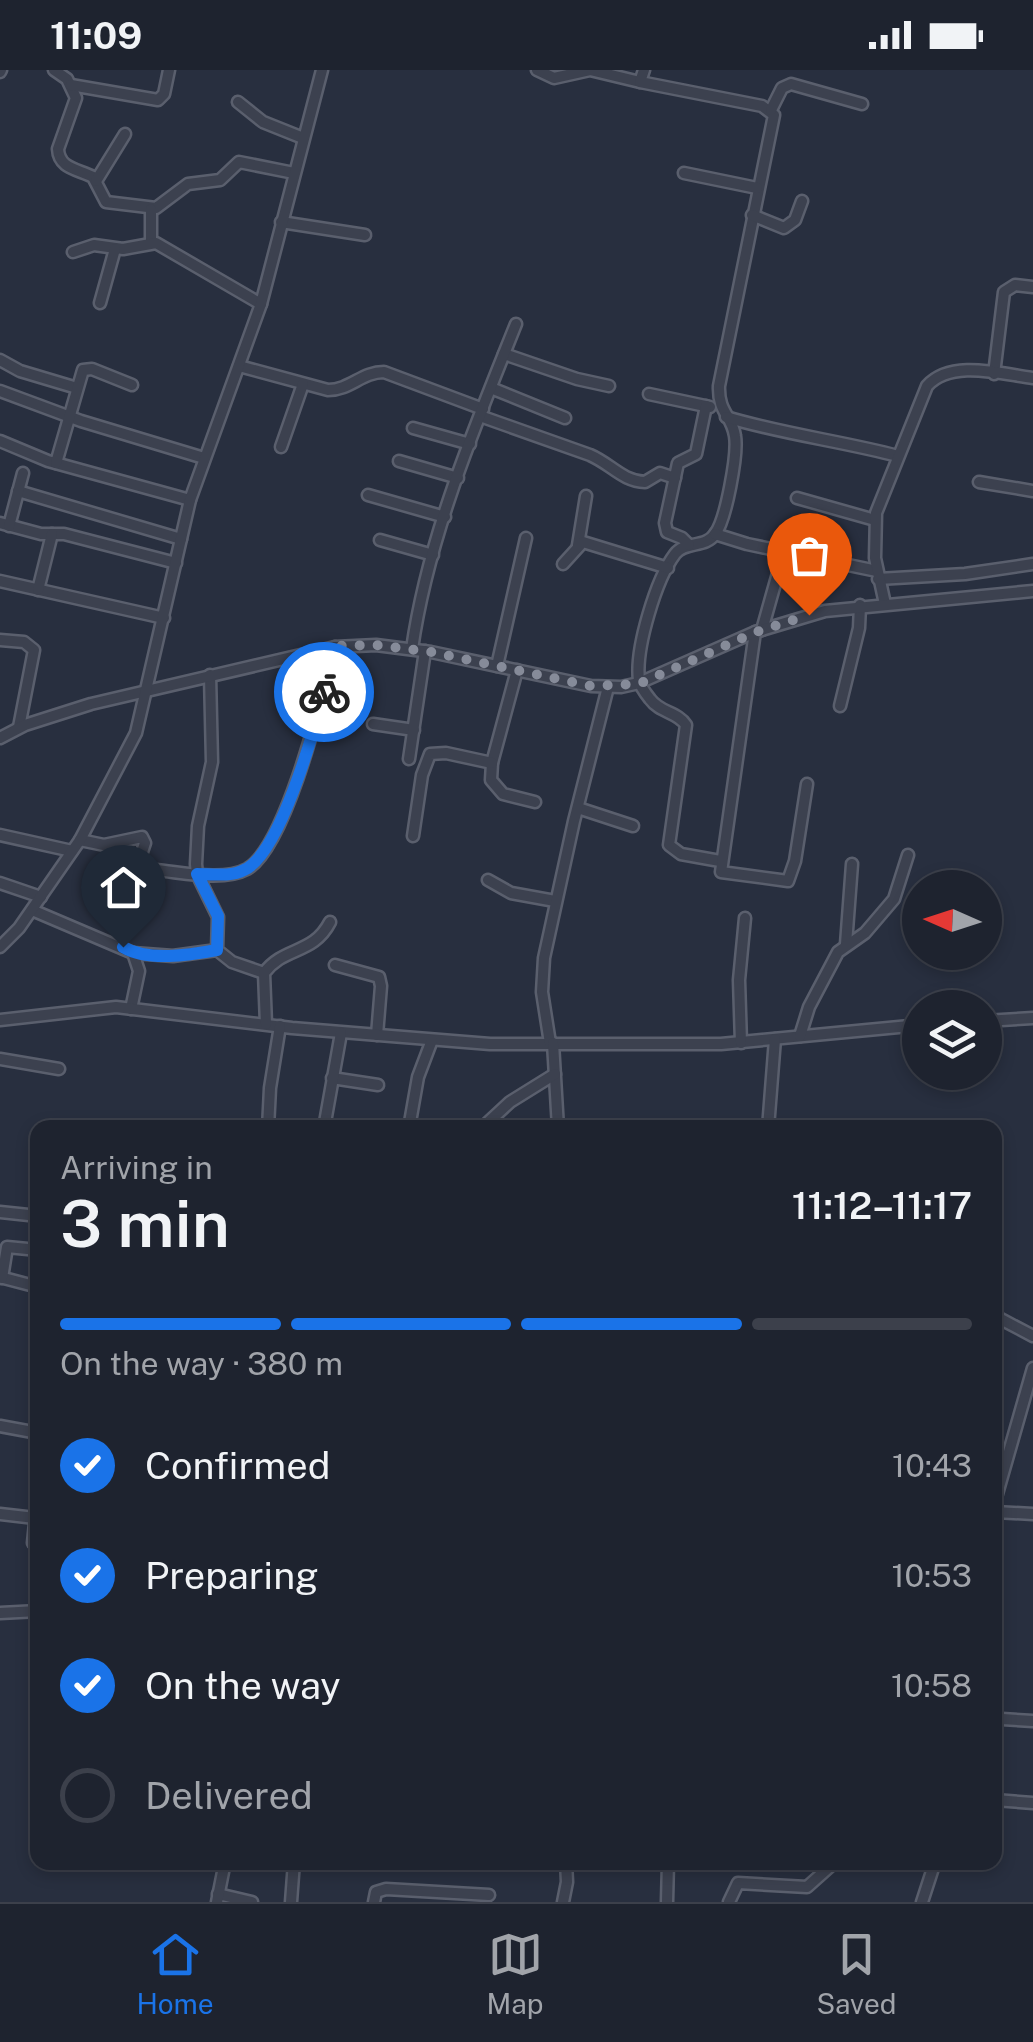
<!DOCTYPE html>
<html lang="en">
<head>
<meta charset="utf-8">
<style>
	body { margin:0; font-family:"Public Sans",sans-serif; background:#2b2f3b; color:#f1f3f6; height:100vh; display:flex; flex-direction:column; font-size:38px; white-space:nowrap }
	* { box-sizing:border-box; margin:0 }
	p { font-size:32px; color:#a1a4aa }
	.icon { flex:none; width:55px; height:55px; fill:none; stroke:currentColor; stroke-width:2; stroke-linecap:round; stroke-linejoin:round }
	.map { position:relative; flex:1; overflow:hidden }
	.side { position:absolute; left:30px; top:1050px; width:972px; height:750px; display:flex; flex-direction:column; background:#1e232f; border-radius:20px; box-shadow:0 5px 15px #0003,0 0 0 2px #3c404b }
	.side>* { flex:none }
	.needle { width:65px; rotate:273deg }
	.buttons { position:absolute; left:902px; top:800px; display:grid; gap:20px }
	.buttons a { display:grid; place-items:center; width:100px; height:100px; border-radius:50%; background:#1e232f; box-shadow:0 5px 15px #0003,0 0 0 2px #3c404b; font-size:50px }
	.pin { position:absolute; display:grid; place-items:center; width:85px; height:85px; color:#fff; margin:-102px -42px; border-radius:50% 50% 50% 0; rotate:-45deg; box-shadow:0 0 10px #0007 }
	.pin .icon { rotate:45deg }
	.courier { position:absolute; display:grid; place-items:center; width:100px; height:100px; margin:-50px; border:8px solid #1a73e8; border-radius:50%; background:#fff; color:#222; box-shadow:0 2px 12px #0007 }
	.head em { font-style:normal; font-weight:600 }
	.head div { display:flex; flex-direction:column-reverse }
	.head { display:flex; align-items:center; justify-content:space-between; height:170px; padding:0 30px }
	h1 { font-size:65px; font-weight:600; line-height:75px }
	.bar { display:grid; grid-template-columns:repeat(4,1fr); gap:15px 10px; align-content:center; height:120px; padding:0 30px }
	.bar i { height:12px; border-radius:8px; background:#3c404b }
	.bar .active { background:#1a73e8 }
	.bar p { grid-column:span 4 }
	ol { padding:0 30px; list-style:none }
	li { display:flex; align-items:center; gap:30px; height:110px }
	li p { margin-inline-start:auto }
	li .icon { padding:10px; border-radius:50%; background:#1a73e8; color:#fff; stroke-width:4 }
	li:last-child { color:#a1a4aa }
	li i { width:55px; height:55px; border:5px solid #3c404b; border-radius:50% }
	.status { display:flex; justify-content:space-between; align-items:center; height:70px; padding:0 50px; background:#1e232f; direction:ltr }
	.status svg { height:28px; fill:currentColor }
	.dock { display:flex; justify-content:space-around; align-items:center; height:140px; border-top:2px solid #3c404b; background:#1e232f; font-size:28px; color:#a1a4aa }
	.dock a { display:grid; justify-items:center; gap:5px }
	.dock .active { color:#1a73e8 }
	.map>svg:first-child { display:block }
</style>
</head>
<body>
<div class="status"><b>11:09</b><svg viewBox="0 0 49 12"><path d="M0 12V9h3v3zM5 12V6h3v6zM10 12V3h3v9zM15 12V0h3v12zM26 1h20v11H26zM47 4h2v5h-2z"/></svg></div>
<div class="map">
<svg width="1033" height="1832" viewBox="0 0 1033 1832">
	<rect width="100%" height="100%" fill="#282f3f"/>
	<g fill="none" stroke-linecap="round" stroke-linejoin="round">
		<defs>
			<g id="minor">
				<path d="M54 0 67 9 76 28 58 79C59 99 78 99 93 107L106 132 156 138 188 114 220 110 239 92 294 103"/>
				<polyline points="537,0 554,8 590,0 640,12"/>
				<path d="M644 0 640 12 762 36 774 45 719 316C718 343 732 345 735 366 738 384 726 450 715 464 706 478 685 471 675 484 656 509 635 579 639 610 640 616 646 624 650 629 660 643 678 642 686 655L669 775 681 784 720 791"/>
				<polyline points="0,2 1,0"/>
				<polyline points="71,15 158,30 164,24 169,0"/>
				<polyline points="238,32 263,52 303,68"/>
				<polyline points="771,40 782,18 791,14 862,34"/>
				<polyline points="684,103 757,118"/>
				<polyline points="96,111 125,64"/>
				<polyline points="151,139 151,173"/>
				<polyline points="752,145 784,158 795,150 802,131"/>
				<polyline points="281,152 365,165"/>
				<polyline points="73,182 94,175 123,179 156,173 261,234"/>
				<polyline points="100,233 115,179"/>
				<polyline points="504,284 577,309 609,316"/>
				<polyline points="0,290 20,301 77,318"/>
				<path d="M239 296 328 320C350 320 362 302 384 302L483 339"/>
				<polyline points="994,304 1004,222 1015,215 1033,217"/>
				<polyline points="491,318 565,348"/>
				<polyline points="0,321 81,351 204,388"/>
				<polyline points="649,324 710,337"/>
				<path d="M480 346 590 385C611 394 622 411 645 412L660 403 675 408"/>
				<path d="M726 347C782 364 841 371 898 386"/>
				<polyline points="413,358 470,374"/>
				<polyline points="0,371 48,391 190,430"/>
				<polyline points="281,377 303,314"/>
				<polyline points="399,391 458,408"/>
				<polyline points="56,393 83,300 92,299 132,315"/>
				<polyline points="979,412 1033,421"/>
				<polyline points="18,421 181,469"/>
				<polyline points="368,425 445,447"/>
				<polyline points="797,428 875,450"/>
				<polyline points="0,453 41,464 64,464 176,493"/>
				<polyline points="9,456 23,403"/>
				<polyline points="715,464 747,474 877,501"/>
				<polyline points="380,470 433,485"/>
				<polyline points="578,475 586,426"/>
				<polyline points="689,475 682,468 667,462 665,453 678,393 696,384 706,336"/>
				<polyline points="563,494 583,472 668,498"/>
				<polyline points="878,509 965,504 1033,494"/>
				<polyline points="0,511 164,548"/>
				<polyline points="38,520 52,464"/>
				<path d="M885 534 875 488 876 443 927 316C951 289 1001 304 1033 308"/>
				<polyline points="762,560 784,482"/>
				<polyline points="755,562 721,802 788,811 795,791 807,714"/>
				<polyline points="0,570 24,572 34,580 19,657"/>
				<path d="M412 579C428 467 474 359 516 254"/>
				<polyline points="497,596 526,468"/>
				<polyline points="517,600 492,693 491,710 503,724 535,732"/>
				<polyline points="210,605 212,692 198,756 196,794 197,804 218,847 217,880 232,892 264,903"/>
				<polyline points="840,636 859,558 860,535"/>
				<polyline points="373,654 414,660"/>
				<polyline points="0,668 25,655 91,634 335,577 376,575 431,582 591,616 621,617 639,613 755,562 825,541 1033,521"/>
				<polyline points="409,689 425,581"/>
				<polyline points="578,738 633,756"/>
				<polyline points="0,765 72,781"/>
				<polyline points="413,766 422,705 430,684 446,683 492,693"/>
				<path d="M80 770 104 775 142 767 145 773 139 791 146 798 155 800C181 802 223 812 247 799 287 776 323 623 335 577"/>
				<polyline points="488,810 511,823 555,831"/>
				<polyline points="0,813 41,827"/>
				<polyline points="32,840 133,883 139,901 131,939"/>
				<polyline points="846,874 852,794"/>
				<polyline points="0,877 19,858 80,770 136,663 190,430 261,234 322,0"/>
				<polyline points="133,883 173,886 217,880"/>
				<polyline points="335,895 379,907 381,916 377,965"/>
				<polyline points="0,950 116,937 292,958 490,974 721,974 920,955"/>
				<polyline points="985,951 1033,948"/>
				<path d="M266 954 264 903C284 876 313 885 330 852"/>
				<polyline points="800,966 809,937 838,882 865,863 894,829 908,785"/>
				<polyline points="550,973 542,922 544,888 574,751 608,617"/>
				<polyline points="553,973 558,1058"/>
				<polyline points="741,973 739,910 745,848"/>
				<polyline points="0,989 59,999"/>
				<polyline points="332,1008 378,1015"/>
				<polyline points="558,1055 575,1058"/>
				<polyline points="206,1058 244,1058"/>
				<polyline points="268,1058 270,1018 280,956"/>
				<polyline points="324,1058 341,963"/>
				<polyline points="409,1058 418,1007 432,970"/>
				<polyline points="482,1058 510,1032 555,1004"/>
				<polyline points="768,1058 775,969"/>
				<polyline points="0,1142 38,1146"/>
				<polyline points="0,1207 38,1217"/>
				<polyline points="2,1208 7,1177 38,1180"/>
				<polyline points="995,1246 1033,1266"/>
				<polyline points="0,1356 38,1363"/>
				<polyline points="995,1431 1033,1298"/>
				<polyline points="995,1442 1033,1444"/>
				<polyline points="0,1444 35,1448"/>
				<polyline points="33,1473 38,1423"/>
				<polyline points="0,1543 38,1541"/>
				<polyline points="1002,1649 1033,1651"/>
				<polyline points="995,1730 1033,1733"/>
				<polyline points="218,1824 252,1832"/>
				<polyline points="217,1832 225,1792"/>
				<polyline points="291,1832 294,1792"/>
				<polyline points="374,1832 376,1822 386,1819 489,1825"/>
				<polyline points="563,1832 567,1812 566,1792"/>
				<polyline points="667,1832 668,1792"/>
				<polyline points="729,1832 738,1813 807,1817 835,1792"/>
				<polyline points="922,1832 935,1792"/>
			</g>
		</defs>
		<!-- minor casing -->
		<use href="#minor" stroke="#5a5f6d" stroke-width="15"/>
		<!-- minor -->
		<use href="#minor" stroke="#3c414f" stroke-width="10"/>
	</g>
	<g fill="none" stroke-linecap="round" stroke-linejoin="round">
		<!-- done -->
		<polyline stroke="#868b99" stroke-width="10" stroke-dasharray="0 18" points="324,622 335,576 376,575 431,582 591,616 639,614 756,562 809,545"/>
		<!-- route -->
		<path stroke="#1a73e8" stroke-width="12" d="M123 877C148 892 190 885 217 880L218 846 197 804C211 804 231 807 244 800 280 784 314 661 324 622"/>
	</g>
</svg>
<div class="buttons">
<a><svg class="needle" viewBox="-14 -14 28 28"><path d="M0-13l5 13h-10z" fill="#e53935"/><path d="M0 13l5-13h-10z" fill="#a1a4aa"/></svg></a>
<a><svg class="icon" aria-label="layers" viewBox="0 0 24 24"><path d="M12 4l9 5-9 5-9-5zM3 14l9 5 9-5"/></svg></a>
</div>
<div class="pin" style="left:809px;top:545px;background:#ea580c"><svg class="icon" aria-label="bag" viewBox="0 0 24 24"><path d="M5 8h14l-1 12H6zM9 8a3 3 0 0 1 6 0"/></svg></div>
<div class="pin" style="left:123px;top:877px;background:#1f2937"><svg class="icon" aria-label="home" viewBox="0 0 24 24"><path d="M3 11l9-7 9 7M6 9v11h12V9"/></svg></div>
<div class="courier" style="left:324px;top:622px"><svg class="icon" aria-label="bike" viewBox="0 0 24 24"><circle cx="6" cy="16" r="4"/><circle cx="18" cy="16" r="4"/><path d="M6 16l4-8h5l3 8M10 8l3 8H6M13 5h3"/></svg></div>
<section class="side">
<div class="head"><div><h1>3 min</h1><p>Arriving in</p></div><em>11:12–11:17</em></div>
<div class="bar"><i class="active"></i><i class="active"></i><i class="active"></i><i></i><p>On the way · 380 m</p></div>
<ol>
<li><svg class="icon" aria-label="check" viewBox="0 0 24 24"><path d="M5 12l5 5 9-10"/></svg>Confirmed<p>10:43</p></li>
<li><svg class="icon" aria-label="check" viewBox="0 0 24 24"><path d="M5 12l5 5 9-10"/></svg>Preparing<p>10:53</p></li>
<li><svg class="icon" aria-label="check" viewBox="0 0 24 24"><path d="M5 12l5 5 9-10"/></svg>On the way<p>10:58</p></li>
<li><i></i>Delivered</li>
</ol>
</section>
</div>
<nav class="dock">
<a class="active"><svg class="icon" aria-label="home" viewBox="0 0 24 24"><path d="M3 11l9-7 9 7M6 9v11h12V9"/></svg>Home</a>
<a><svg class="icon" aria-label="map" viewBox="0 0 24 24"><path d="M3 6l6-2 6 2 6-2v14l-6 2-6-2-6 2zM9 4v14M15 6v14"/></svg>Map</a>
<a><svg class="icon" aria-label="saved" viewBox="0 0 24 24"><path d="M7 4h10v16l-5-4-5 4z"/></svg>Saved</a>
</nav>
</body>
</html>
